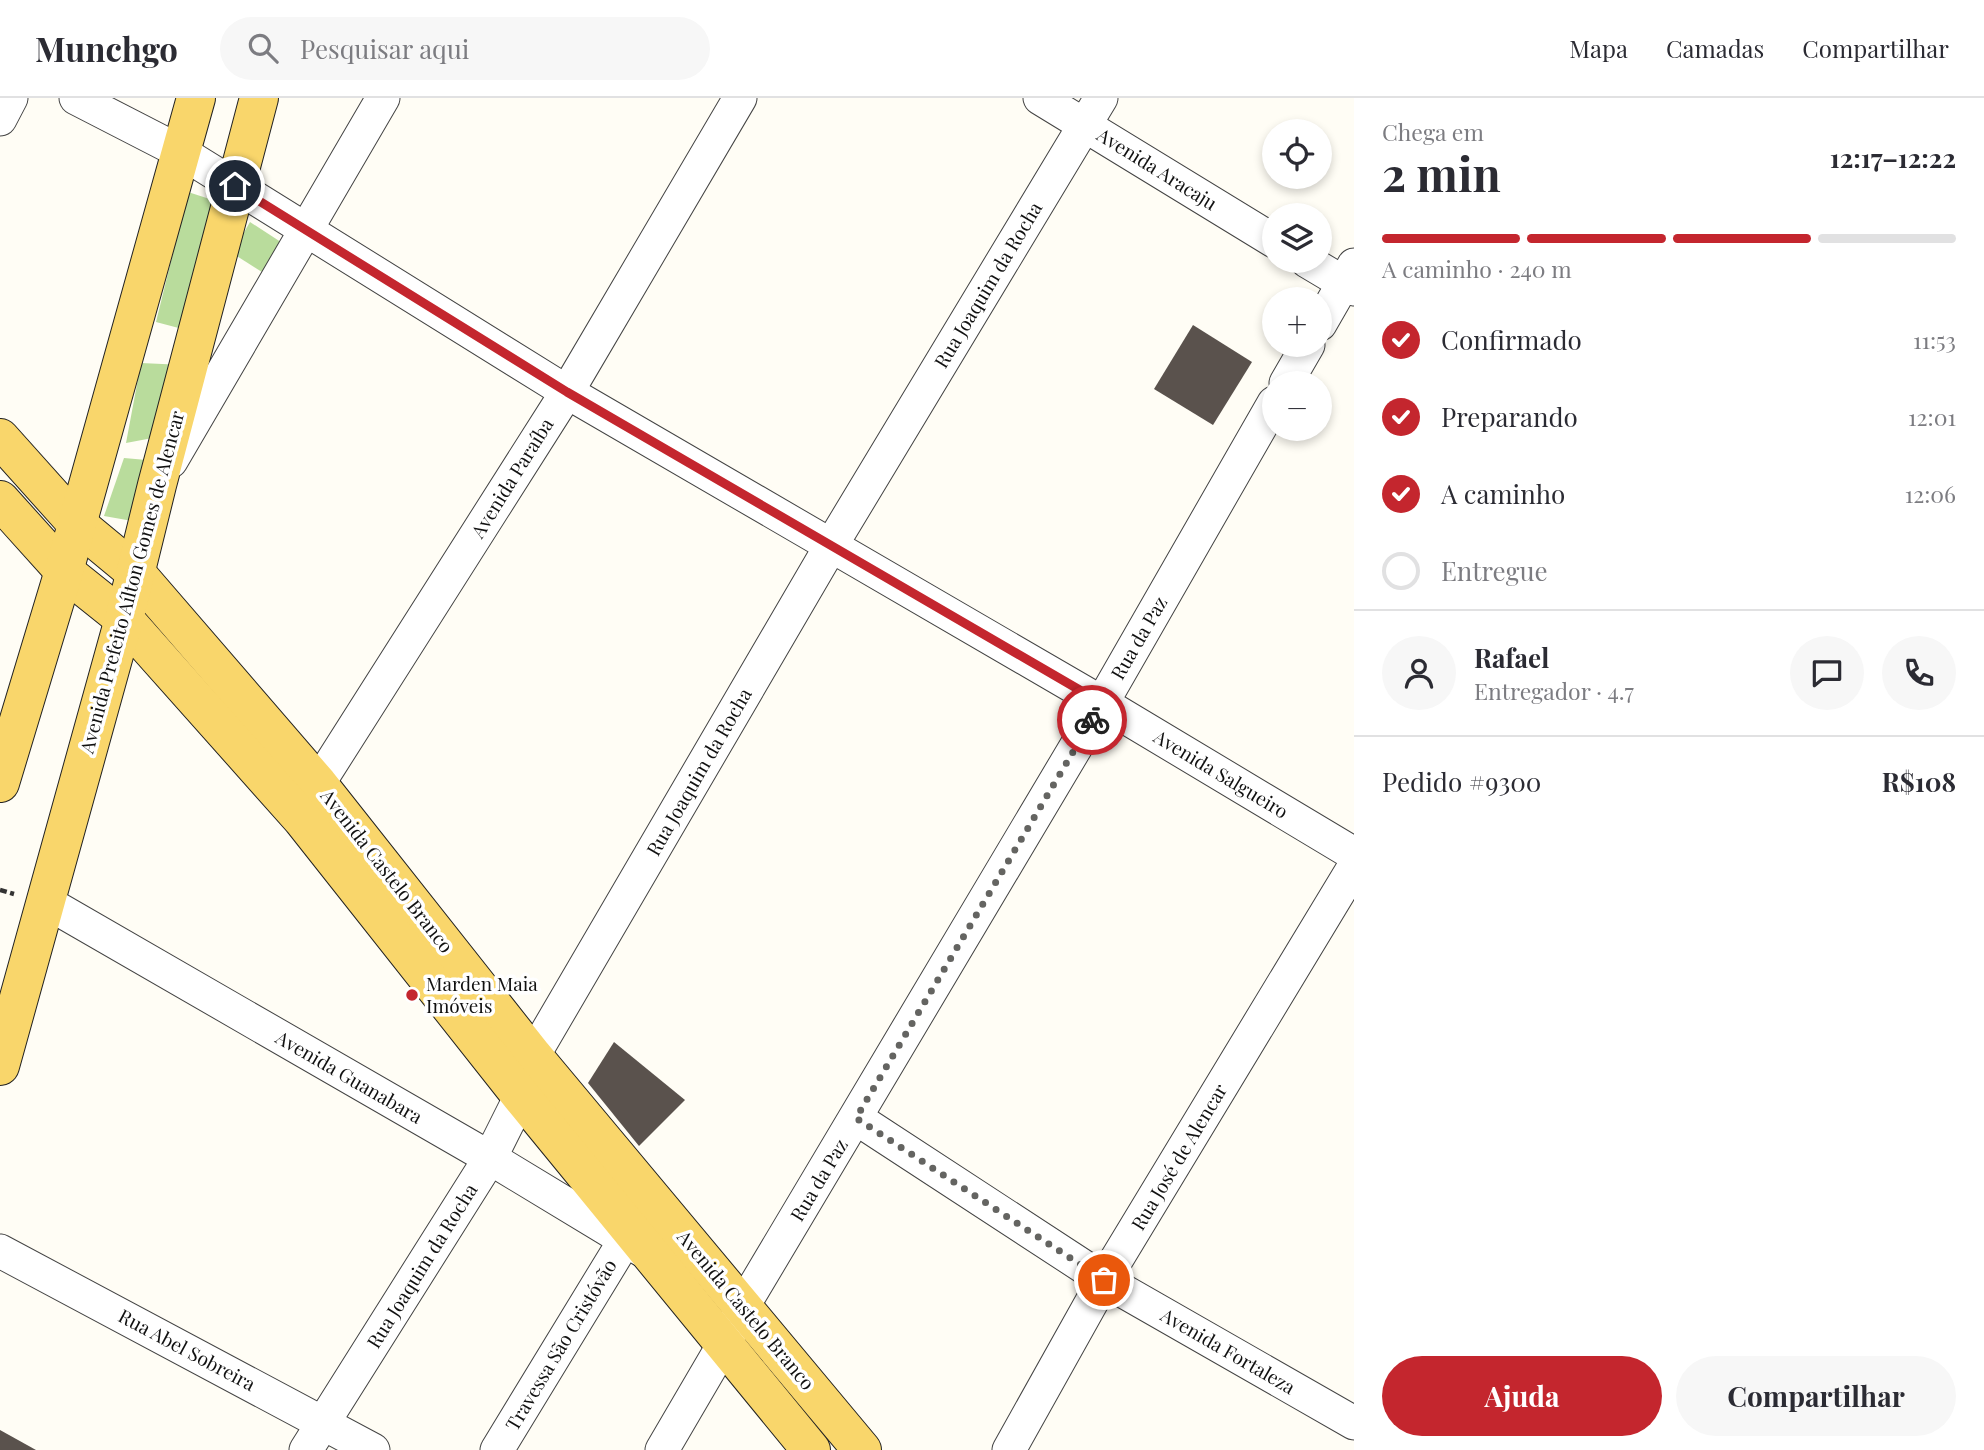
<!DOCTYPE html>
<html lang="pt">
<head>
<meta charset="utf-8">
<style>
	body { margin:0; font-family:"Playfair Display",serif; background:#f7f7f7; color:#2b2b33; height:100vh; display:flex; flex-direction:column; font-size:26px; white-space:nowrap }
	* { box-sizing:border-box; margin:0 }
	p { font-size:23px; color:#7c7c81 }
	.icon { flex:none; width:38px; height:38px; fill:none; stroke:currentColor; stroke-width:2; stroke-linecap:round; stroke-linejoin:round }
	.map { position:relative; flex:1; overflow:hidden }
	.details { display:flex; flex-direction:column; background:#fff; width:630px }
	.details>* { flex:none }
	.buttons { position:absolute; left:1262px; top:21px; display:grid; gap:14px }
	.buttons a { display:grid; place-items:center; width:70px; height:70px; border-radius:50%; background:#fff; box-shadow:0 4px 10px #0003; font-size:35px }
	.pin { position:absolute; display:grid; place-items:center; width:60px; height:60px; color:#fff; margin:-30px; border:4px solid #fff; border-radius:50%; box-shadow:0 2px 7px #0007 }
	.courier { position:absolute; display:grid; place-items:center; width:70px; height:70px; margin:-35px; border:5px solid #c4262e; border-radius:50%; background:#fff; color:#222; box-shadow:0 2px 9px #0007 }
	.overview em { font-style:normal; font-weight:700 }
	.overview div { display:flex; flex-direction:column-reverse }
	.overview { display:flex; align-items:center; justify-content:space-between; height:119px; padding:0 28px }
	h1 { font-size:46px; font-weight:700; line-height:52px }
	.bar { display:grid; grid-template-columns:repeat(4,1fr); gap:10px 7px; align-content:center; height:84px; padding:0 28px }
	.bar i { height:9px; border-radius:5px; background:#e1e1e2 }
	.bar .selected { background:#c4262e }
	.bar p { grid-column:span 4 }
	.line { display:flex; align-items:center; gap:18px; padding:0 28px; border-top:2px solid #e1e1e2 }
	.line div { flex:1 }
	.round { display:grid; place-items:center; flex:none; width:74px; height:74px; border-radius:37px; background:#f7f7f7 }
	ol { padding:0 28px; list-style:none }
	li { display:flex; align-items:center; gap:21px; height:77px }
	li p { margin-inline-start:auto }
	li .icon { padding:7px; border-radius:50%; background:#c4262e; color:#fff; stroke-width:4 }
	li:last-child { color:#7c7c81 }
	li i { width:38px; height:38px; border:4px solid #e1e1e2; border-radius:50% }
	.button { display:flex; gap:14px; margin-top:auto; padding:14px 28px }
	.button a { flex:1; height:80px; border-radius:42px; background:#c4262e; color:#fff; font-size:28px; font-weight:700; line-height:80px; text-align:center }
	.button a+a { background:#f7f7f7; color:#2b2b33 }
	header { display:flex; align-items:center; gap:42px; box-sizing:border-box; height:98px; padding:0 35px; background:#fff; border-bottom:2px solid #e1e1e2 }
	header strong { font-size:33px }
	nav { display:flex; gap:38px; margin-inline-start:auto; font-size:24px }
	.search { width:490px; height:63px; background:#f7f7f7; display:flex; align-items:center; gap:18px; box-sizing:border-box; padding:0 24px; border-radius:38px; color:#7c7c81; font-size:26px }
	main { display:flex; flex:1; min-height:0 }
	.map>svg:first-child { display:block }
</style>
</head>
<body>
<header>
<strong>Munchgo</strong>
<div class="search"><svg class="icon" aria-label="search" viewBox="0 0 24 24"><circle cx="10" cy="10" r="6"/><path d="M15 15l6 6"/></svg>Pesquisar aqui</div>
<nav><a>Mapa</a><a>Camadas</a><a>Compartilhar</a></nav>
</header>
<main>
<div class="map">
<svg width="1354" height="1352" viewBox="0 0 1354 1352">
	<rect width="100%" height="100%" fill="#fffdf5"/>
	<!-- forest -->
	<g fill="#b9dc9c">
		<polygon points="188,94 222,105 190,233 156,224"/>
		<polygon points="250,124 290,150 270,179 232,155"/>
		<polygon points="141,265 184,267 163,338 126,345"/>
		<polygon points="124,360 158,363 138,424 104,418"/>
	</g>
	<!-- building -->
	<g fill="#5a524d">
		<polygon points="1193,227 1252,264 1213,327 1154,291"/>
		<polygon points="614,944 685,1002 639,1048 588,985"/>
		<polygon points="0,1332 36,1352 0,1352"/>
	</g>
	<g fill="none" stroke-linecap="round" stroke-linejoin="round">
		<defs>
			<g id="minor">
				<polyline points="76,0 181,54 567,294 1102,605 1354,756"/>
				<polyline points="1040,0 1274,143"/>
				<polyline points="0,21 11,0"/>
				<polyline points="1307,163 1354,191"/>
				<polyline points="1320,226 1354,167"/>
				<polyline points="1286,285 1308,247"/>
				<polyline points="171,363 383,0"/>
				<polyline points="307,710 318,686 567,294 740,0"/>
				<polyline points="46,804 490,1060 642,1152"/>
				<polyline points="856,1020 1104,1182 1354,1325"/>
				<polyline points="0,1153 373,1352"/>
				<polyline points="306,1352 490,1060 521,998 533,958 832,446 1101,0"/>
				<polyline points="497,1352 625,1142"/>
				<polyline points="662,1352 724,1246 743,1208 1102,605 1274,305"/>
				<polyline points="1009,1352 1104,1182 1354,769"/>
			</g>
			<g id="major">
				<polyline points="0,340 77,426 135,474 318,686 533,958 862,1352"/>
				<polyline points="0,402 64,473 124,521 302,721 521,998 811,1352"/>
				<polyline points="0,685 64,473 196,0"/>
				<polyline points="0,968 124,521 157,387 259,0"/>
			</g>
		</defs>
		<!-- minor casing -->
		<use href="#minor" stroke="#444" stroke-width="35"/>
		<!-- major casing -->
		<use href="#major" stroke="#222" stroke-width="40"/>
		<!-- path -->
		<polyline stroke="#333" stroke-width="4.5" stroke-dasharray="7 3.5" stroke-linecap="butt" points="0,792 14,796"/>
		<!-- minor -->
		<use href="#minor" stroke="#fff" stroke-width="33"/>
		<!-- major -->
		<use href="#major" stroke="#f9d66b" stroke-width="38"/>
	</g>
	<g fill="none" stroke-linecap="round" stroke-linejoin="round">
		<!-- done -->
		<polyline stroke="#646461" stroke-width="7" stroke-dasharray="0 12.6" points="1092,622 856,1020 1104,1182"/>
		<!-- route -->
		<polyline stroke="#c4262e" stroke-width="9" points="235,88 567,294 1102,605 1092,622"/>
	</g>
	<!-- markers -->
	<circle fill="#c4262e" stroke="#fff" stroke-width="2.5" cx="412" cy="897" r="7"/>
	<g text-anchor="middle" stroke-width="7" stroke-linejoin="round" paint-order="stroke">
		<!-- street labels -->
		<g font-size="19" fill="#111" stroke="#fff">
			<text transform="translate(1157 71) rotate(32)" y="7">Avenida Aracaju</text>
			<text transform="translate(988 187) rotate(-59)" y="7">Rua Joaquim da Rocha</text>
			<text transform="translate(512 380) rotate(-58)" y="7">Avenida Paraíba</text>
			<text transform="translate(132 484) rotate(-75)" y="7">Avenida Prefeito Aílton Gomes de Alencar</text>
			<text transform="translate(1139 540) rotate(-60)" y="7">Rua da Paz</text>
			<text transform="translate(699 674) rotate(-60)" y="7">Rua Joaquim da Rocha</text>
			<text transform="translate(1221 676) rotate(31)" y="7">Avenida Salgueiro</text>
			<text transform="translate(387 773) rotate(52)" y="7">Avenida Castelo Branco</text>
			<text transform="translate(349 979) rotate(30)" y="7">Avenida Guanabara</text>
			<text transform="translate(1179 1059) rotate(-59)" y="7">Rua José de Alencar</text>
			<text transform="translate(819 1082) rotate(-59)" y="7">Rua da Paz</text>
			<text transform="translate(422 1168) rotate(-58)" y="7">Rua Joaquim da Rocha</text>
			<text transform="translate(746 1212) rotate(50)" y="7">Avenida Castelo Branco</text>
			<text transform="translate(561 1247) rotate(-59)" y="7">Travessa São Cristóvão</text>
			<text transform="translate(187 1252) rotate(28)" y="7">Rua Abel Sobreira</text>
			<text transform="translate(1228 1253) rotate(30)" y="7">Avenida Fortaleza</text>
		</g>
		<!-- poi labels -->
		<g font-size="19" fill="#111" stroke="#fff" text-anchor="start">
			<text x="426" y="893">Marden Maia<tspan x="426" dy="22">Imóveis</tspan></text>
		</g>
	</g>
</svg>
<div class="buttons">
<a><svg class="icon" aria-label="locate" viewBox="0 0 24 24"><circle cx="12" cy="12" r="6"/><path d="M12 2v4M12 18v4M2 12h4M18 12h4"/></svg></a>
<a><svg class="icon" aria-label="layers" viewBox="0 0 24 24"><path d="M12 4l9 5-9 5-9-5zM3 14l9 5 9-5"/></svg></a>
<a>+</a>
<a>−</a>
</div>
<div class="pin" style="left:1104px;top:1182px;background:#ea580c"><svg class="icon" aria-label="bag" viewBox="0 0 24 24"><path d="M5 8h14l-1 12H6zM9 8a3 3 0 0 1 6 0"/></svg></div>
<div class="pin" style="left:235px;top:88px;background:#1f2937"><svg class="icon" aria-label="home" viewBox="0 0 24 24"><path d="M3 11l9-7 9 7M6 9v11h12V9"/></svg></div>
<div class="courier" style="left:1092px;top:622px"><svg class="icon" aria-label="bike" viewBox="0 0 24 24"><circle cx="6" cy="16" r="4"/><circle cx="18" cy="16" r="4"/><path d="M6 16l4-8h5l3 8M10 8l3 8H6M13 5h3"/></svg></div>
</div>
<section class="details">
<div class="overview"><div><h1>2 min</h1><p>Chega em</p></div><em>12:17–12:22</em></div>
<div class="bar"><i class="selected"></i><i class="selected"></i><i class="selected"></i><i></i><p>A caminho · 240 m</p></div>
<ol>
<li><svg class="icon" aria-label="check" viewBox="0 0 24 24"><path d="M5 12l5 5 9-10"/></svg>Confirmado<p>11:53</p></li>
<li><svg class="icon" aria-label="check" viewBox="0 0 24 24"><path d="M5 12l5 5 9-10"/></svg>Preparando<p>12:01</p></li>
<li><svg class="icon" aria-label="check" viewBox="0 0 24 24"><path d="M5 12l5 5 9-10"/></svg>A caminho<p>12:06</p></li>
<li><i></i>Entregue</li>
</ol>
<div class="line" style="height:126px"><a class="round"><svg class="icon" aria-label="person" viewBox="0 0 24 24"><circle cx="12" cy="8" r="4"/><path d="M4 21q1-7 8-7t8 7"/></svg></a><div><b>Rafael</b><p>Entregador · 4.7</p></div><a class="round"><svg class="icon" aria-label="chat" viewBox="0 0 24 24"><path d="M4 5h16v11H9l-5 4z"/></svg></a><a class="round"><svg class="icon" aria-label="phone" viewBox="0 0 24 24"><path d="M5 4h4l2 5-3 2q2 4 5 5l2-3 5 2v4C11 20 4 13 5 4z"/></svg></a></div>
<div class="line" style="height:91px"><div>Pedido #9300</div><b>R$108</b></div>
<div class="button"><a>Ajuda</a><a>Compartilhar</a></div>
</section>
</main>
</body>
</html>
